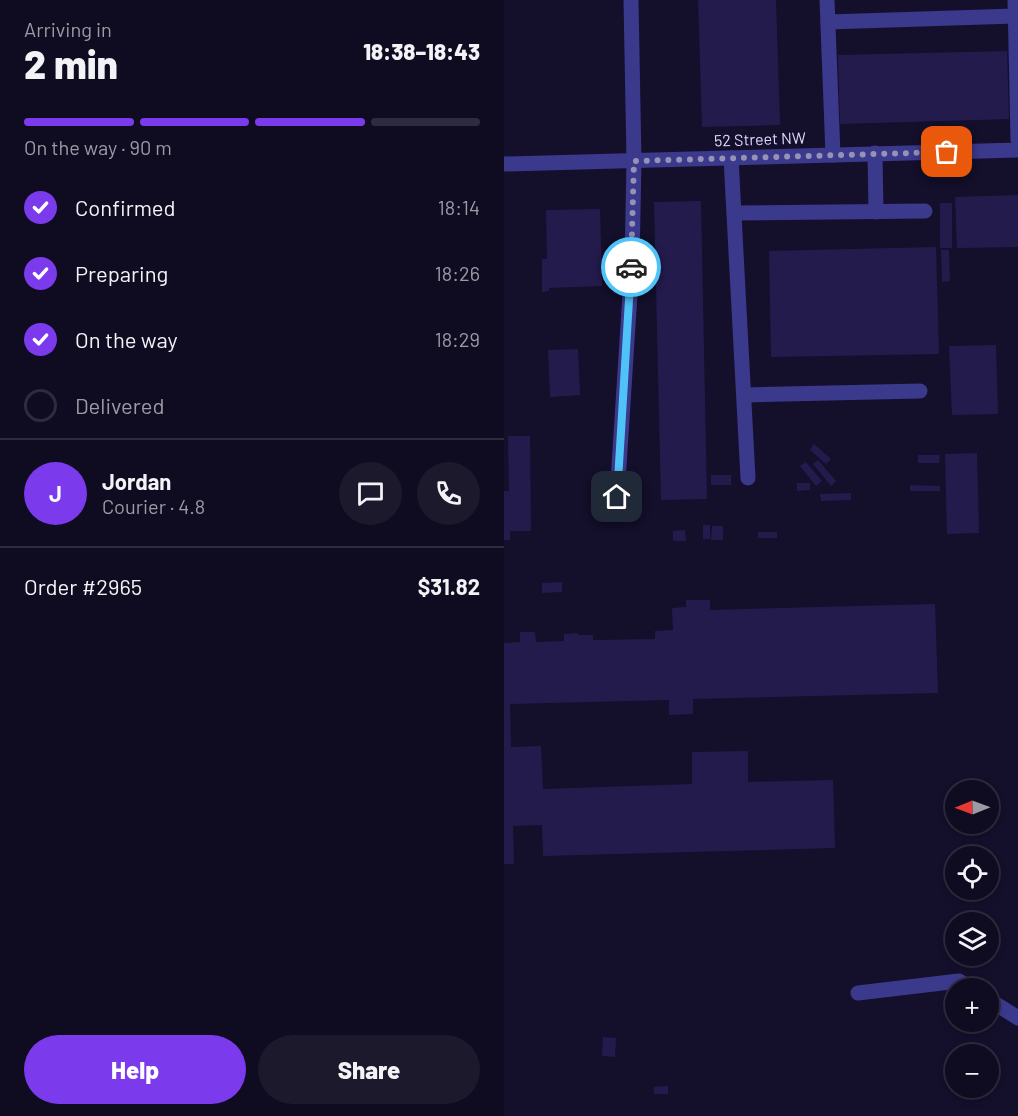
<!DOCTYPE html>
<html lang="en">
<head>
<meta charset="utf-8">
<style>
	body { margin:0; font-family:Barlow,sans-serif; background:#1d192d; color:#f1f3f6; height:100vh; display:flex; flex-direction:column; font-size:22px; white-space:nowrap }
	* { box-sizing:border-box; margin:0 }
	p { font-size:20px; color:#9b9ba5 }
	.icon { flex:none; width:33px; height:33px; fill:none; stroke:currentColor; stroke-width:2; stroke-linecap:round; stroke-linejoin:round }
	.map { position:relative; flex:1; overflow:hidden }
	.sheet { display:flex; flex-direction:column; background:#0f0b20; width:504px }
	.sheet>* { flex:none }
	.needle { width:39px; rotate:269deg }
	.tools { position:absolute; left:441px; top:780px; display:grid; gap:12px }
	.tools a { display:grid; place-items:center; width:54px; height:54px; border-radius:50%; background:#0f0b20; box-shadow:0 3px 9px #0003,0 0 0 2px #2f2b3e; font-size:30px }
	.pin { position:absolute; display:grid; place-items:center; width:51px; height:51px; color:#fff; margin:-26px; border-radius:12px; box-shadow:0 3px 9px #0006 }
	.courier { position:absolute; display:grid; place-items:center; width:60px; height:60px; margin:-30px; border:4px solid #4fc3f7; border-radius:50%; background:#fff; color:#222; box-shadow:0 2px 8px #0007 }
	.headline em { font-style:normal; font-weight:800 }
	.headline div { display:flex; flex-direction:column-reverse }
	.headline { display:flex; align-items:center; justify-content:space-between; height:102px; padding:0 24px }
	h1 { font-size:39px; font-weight:800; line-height:45px }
	.bar { display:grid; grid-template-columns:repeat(4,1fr); gap:9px 6px; align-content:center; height:72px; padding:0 24px }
	.bar i { height:8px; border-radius:4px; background:#2f2b3e }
	.bar .selected { background:#7c3aed }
	.bar p { grid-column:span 4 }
	.line { display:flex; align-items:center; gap:15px; padding:0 24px; border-top:2px solid #2f2b3e }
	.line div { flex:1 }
	.round { display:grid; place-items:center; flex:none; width:63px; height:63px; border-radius:32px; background:#1d192d }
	ol { padding:0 24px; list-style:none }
	li { display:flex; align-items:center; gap:18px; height:66px }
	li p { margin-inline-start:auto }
	li .icon { padding:6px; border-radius:50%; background:#7c3aed; color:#fff; stroke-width:4 }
	li:last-child { color:#9b9ba5 }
	li i { width:33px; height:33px; border:3px solid #2f2b3e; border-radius:50% }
	.cta { display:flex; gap:12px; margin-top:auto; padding:12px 24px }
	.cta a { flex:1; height:69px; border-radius:36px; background:#7c3aed; color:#fff; font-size:24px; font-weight:800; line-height:69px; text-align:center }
	.cta a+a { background:#1d192d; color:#f1f3f6 }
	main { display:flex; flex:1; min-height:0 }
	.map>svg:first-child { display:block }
</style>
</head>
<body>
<main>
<section class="sheet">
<div class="headline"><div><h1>2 min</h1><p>Arriving in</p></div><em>18:38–18:43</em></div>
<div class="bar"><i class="selected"></i><i class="selected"></i><i class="selected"></i><i></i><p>On the way · 90 m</p></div>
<ol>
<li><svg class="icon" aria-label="check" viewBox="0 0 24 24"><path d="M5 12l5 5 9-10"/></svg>Confirmed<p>18:14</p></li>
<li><svg class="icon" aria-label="check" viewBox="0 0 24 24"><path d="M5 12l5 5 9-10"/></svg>Preparing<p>18:26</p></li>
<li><svg class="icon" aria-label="check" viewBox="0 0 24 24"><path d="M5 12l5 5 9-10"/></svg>On the way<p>18:29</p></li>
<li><i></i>Delivered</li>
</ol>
<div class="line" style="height:108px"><b class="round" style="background:#7c3aed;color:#fff">J</b><div><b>Jordan</b><p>Courier · 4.8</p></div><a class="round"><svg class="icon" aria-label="chat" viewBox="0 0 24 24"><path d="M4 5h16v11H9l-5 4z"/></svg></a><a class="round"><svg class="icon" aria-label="phone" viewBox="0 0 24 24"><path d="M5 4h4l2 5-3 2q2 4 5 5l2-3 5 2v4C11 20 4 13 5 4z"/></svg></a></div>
<div class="line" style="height:78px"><div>Order #2965</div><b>$31.82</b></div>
<div class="cta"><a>Help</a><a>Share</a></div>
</section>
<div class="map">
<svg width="514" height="1116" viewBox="0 0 514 1116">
	<rect width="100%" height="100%" fill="#140f2b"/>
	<!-- building -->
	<g fill="#241b4d">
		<polygon points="194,0 272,0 276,125 198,127"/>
		<polygon points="503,51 505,119 336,124 334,55"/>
		<polygon points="514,195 514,247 453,248 451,197"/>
		<polygon points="197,201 203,499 157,500 150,202"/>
		<rect x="436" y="203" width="12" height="45"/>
		<polygon points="96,209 98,286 45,288 45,291 38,292 38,259 43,259 42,210"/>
		<polygon points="432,247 435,354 267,357 265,251"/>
		<polygon points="437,250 445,250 446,281 438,282"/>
		<polygon points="492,345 494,414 448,415 445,346"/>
		<polygon points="74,349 76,395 46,397 44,350"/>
		<polygon points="4,436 26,436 27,531 6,531 6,540 0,540 0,491 5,491"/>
		<polygon points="310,444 327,459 322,464 306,450"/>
		<polygon points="473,453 475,533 443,534 441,454"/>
		<polygon points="414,455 436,455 435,463 414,463"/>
		<polygon points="314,460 332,481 327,486 309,464"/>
		<polygon points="302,462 318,481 312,486 296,466"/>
		<rect x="207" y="475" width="20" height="10"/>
		<polygon points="293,483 306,483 306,490 293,491"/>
		<polygon points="406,485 436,486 436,491 406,491"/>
		<polygon points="347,493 347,500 317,501 316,494"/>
		<rect x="199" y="525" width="7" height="14"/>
		<polygon points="208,526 219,526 219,540 207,540"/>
		<polygon points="181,530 182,541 169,541 169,531"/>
		<rect x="254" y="532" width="19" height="6"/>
		<polygon points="58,582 58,592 38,593 38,583"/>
		<polygon points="182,600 206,600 206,610 431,604 434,693 189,699 189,714 165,715 165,700 6,704 7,747 37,746 39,789 188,784 188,752 244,751 244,782 329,780 331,848 39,856 38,825 9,826 10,864 0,864 0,643 16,642 16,632 31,632 32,642 60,641 60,634 74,633 74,635 89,635 89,640 151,639 151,631 169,630 168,608 182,607"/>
		<polygon points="99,1037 112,1038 111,1057 98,1056"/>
		<polygon points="164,1086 164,1094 150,1094 150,1087"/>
	</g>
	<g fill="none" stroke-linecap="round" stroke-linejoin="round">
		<!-- minor -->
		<g stroke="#3a398c" stroke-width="15">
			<polyline points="323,0 329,155"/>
			<polyline points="511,0 514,140"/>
			<polyline points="324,22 511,16"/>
			<polyline points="371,153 372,212"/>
			<polyline points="227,158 244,478"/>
			<polyline points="0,164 514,150"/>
			<polyline points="230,213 421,211"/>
			<polyline points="240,395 416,391"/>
			<polyline points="113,497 128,263 130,161 127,0"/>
			<polyline points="354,993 455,981 467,988"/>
			<polyline points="484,999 514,1018"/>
		</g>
	</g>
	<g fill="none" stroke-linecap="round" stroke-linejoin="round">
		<!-- done -->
		<polyline stroke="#9792b5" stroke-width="6" stroke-dasharray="0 10.8" points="127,267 130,161 443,152"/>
		<!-- route -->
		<polyline stroke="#4fc3f7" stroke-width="8" points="113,497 127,267"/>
	</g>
	<g text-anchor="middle" stroke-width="5" stroke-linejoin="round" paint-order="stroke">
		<!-- street labels -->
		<g font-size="16" fill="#ddd9ff" stroke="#140f2b">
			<text transform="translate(256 139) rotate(-2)" y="6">52 Street NW</text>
		</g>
	</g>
</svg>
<div class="tools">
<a><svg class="needle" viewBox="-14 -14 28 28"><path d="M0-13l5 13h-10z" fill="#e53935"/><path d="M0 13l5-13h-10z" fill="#9b9ba5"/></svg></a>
<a><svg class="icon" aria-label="locate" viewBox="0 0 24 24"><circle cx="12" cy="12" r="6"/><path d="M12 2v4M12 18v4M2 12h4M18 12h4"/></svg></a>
<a><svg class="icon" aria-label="layers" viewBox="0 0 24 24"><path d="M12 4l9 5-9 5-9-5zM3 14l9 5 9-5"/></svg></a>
<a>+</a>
<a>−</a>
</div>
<div class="pin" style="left:443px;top:152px;background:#ea580c"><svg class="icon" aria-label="bag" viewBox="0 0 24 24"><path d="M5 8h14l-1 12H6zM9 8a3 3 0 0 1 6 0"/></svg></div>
<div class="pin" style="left:113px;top:497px;background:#1f2937"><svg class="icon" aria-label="home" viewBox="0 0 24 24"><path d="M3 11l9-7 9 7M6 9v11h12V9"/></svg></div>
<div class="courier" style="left:127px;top:267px"><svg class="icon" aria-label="car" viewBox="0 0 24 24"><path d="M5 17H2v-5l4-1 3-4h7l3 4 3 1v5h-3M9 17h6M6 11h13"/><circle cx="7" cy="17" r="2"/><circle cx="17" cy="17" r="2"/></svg></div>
</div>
</main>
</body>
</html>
